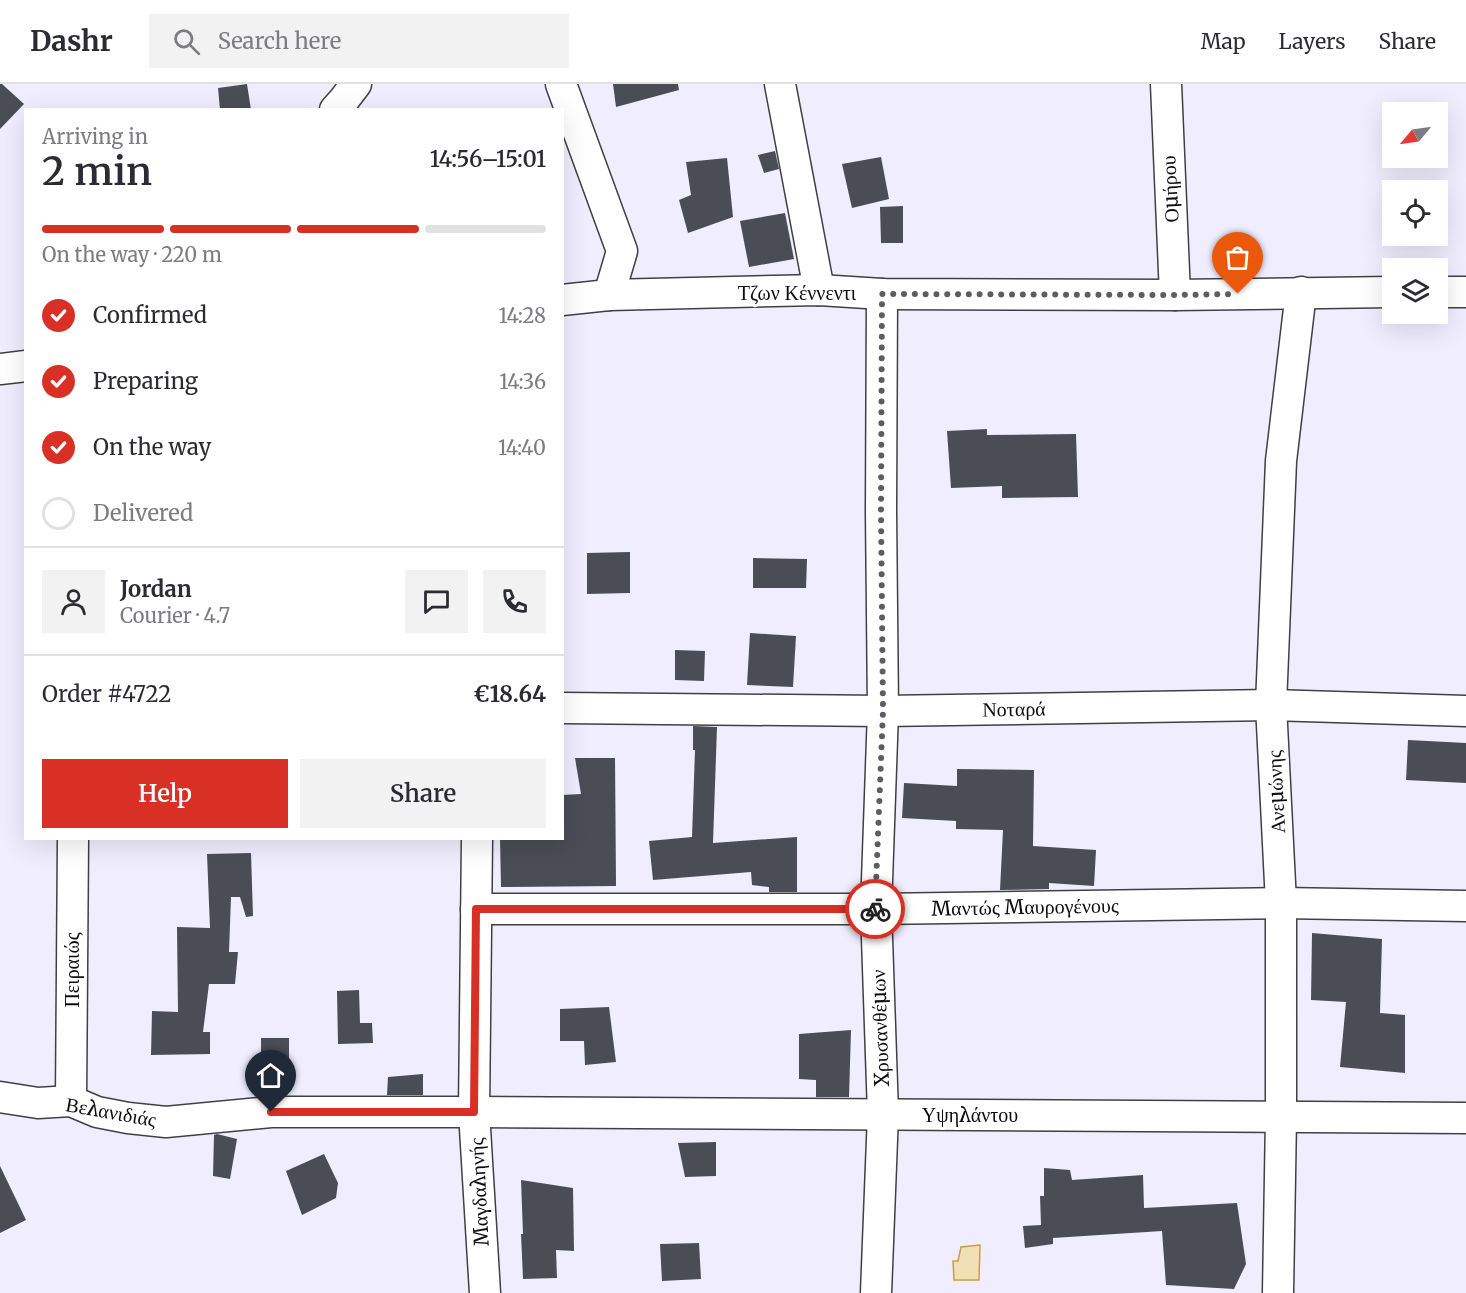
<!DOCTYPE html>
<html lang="en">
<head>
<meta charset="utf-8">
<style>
	body { margin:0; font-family:Merriweather,serif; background:#f2f2f3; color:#2b2b33; height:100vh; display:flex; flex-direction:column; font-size:22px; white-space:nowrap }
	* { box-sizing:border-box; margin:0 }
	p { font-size:20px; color:#7c7c81 }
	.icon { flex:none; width:33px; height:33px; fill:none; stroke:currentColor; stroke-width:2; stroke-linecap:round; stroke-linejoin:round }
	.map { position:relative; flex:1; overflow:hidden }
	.side { position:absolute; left:24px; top:24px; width:540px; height:732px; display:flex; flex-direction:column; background:#fff; border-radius:0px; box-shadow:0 6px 24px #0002 }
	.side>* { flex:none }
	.needle { width:39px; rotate:241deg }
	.buttons { position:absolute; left:1382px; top:18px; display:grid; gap:12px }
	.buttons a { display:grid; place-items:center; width:66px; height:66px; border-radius:0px; background:#fff; box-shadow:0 6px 24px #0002; font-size:30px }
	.pin { position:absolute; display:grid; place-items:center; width:51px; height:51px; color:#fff; margin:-62px -26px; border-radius:50% 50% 50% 0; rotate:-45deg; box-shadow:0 0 6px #0007 }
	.pin .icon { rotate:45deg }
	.courier { position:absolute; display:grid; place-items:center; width:60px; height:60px; margin:-30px; border:4px solid #d93025; border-radius:50%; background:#fff; color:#222; box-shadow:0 2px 8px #0007 }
	.headline em { font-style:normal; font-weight:600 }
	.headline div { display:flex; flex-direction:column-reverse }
	.headline { display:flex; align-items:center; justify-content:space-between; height:102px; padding:0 18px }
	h1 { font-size:39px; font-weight:600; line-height:45px }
	.bar { display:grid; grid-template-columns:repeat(4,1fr); gap:9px 6px; align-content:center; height:72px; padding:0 18px }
	.bar i { height:8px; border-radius:4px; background:#e1e1e2 }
	.bar .active { background:#d93025 }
	.bar p { grid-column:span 4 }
	.line { display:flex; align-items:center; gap:15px; padding:0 18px; border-top:2px solid #e1e1e2 }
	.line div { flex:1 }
	.round { display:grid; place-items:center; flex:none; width:63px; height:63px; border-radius:0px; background:#f2f2f3 }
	ol { padding:0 18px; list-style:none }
	li { display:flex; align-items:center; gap:18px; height:66px }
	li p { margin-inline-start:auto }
	li .icon { padding:6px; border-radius:50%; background:#d93025; color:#fff; stroke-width:4 }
	li:last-child { color:#7c7c81 }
	li i { width:33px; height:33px; border:3px solid #e1e1e2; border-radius:50% }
	.action { display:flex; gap:12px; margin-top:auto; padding:12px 18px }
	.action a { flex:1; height:69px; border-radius:0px; background:#d93025; color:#fff; font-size:24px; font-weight:600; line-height:69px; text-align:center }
	.action a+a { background:#f2f2f3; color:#2b2b33 }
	header { display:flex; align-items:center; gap:36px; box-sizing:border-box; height:84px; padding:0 30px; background:#fff; border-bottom:2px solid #e1e1e2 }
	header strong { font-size:28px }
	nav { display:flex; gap:33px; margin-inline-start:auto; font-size:21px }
	.search { width:420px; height:54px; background:#f2f2f3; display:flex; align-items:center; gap:15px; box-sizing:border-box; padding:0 21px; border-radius:0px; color:#7c7c81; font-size:22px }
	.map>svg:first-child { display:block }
</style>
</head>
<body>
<header>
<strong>Dashr</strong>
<div class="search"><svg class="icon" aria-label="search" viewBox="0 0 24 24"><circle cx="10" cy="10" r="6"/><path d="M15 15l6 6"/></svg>Search here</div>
<nav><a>Map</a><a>Layers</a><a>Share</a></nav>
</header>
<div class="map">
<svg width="1466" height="1209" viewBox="0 0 1466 1209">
	<rect width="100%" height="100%" fill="#f0eefe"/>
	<!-- water -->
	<polygon fill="#f1e0b6" stroke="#c3a143" stroke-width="1.5" points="980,1161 979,1196 954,1196 953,1177 958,1177 961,1163"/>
	<!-- building -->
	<g fill="#4a4d55">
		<polygon points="0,0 2,0 24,20 0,45"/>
		<polygon points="247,0 251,26 220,26 218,4"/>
		<polygon points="613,0 678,0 679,6 616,23"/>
		<polygon points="775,67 779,85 764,89 758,71"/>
		<polygon points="881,73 889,115 852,124 842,80"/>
		<polygon points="727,74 733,133 688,149 679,116 691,111 686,78"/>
		<polygon points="903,122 903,159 881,159 880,123"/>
		<polygon points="785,129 794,175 749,183 740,137"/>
		<polygon points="987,345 987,351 1076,350 1078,413 1002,414 1002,402 951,404 947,347"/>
		<polygon points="630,468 630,509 587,510 587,469"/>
		<polygon points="753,474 807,475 806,504 753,504"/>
		<polygon points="750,549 796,552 793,603 747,601"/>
		<polygon points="675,566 705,567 704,597 675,596"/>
		<polygon points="693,642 717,643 713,759 797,753 797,808 769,808 769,803 752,801 751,788 653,796 649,757 692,753 695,666 693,666"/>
		<polygon points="1408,656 1466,659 1466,699 1406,696"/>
		<polygon points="575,674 615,674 616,802 501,803 500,754 562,754 562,711 581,710"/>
		<polygon points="957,685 1034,686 1033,762 1096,766 1094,802 1049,799 1049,805 1000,806 1003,746 956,745 956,737 902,734 904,699 957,702"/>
		<polygon points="251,769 253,832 246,833 240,813 231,813 229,868 238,868 235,900 209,900 203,948 210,948 210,970 151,971 152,927 178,928 177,843 210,844 207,770"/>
		<polygon points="1312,849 1382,855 1380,929 1405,931 1405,989 1340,983 1346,918 1311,916"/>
		<polygon points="359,906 360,939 372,939 373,959 338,960 337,907"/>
		<polygon points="609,923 616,978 585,981 584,957 560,957 560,925"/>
		<polygon points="851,946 849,1013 816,1013 816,996 799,995 799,950"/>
		<polygon points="261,954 289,954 289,986 261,987"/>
		<polygon points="423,990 423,1011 387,1011 388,993"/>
		<polygon points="217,1050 237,1055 230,1095 213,1092 214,1051"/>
		<polygon points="716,1058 716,1092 685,1093 678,1059"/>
		<polygon points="324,1070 338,1099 336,1114 302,1131 286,1087"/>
		<polygon points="0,1082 26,1136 0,1149"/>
		<polygon points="1044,1084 1070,1086 1072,1096 1143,1091 1144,1124 1237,1119 1246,1180 1234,1205 1166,1201 1162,1147 1053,1154 1053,1160 1025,1164 1023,1142 1041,1141 1040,1112 1044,1112"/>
		<polygon points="521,1096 573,1104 574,1167 556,1166 557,1194 523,1195 521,1150 523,1150"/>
		<polygon points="699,1159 701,1195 662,1197 660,1160"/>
	</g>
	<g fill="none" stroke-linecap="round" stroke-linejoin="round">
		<defs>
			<g id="minor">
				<polyline points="561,0 622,167 609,211"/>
				<polyline points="780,0 819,206"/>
				<polyline points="1166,0 1175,211"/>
				<polyline points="335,26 343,17 356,0"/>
				<polyline points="1437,208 1466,208"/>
				<polyline points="562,216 609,211 819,206 882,210 1175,211 1392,208"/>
				<polyline points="0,285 26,282"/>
				<polyline points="562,624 883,627 1271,621 1466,627"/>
				<polyline points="477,754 474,1028 485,1209"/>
				<polyline points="476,825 876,825 1281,819 1466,822"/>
				<polyline points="0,1013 38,1019 71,1017 97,1028 128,1034 166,1038 271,1028 474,1028 1466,1034"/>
				<polyline points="71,1017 73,754"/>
				<polyline points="876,1209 883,1030 876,825 883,627 881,427 882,210"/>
				<polyline points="1278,1209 1281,1033 1281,819 1271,621 1281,377 1301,208"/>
			</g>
		</defs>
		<!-- minor casing -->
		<use href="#minor" stroke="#404040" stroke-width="33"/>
		<!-- minor -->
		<use href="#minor" stroke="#fff" stroke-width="30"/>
	</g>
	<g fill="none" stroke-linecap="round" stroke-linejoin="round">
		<!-- done -->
		<polyline stroke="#5c5c61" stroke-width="6" stroke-dasharray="0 10.8" points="875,825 883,627 881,427 882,210 1175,211 1238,210"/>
		<!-- route -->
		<polyline stroke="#d93025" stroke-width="8" points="271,1028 474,1028 476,825 875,825"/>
	</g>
	<g text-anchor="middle" stroke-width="6" stroke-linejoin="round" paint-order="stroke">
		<!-- street labels -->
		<g font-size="20" fill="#0d0d0d" stroke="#fff">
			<text transform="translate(1170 105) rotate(-93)" y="7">Ομήρου</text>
			<text x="797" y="216">Τζων Κέννεντι</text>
			<text transform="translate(1014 625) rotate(-1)" y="7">Νοταρά</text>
			<text transform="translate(1276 708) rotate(-93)" y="7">Ανεμώνης</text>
			<text transform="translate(1025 823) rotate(-1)" y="7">Μαντώς Μαυρογένους</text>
			<text transform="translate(72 886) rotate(-90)" y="7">Πειραιώς</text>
			<text transform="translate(880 944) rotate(-92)" y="7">Χρυσανθέμων</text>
			<text transform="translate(111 1028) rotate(10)" y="7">Βελανιδιάς</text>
			<text x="970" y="1038">Υψηλάντου</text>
			<text transform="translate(479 1108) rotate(-93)" y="7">Μαγδαληνής</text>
		</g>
	</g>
</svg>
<div class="buttons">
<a><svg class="needle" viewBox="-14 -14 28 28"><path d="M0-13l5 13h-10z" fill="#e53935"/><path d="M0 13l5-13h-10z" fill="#7c7c81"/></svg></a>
<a><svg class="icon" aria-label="locate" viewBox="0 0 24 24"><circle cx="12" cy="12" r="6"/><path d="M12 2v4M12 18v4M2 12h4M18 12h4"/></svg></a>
<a><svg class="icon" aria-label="layers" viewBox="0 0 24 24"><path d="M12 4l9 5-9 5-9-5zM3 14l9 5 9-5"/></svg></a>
</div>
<div class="pin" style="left:1238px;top:210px;background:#ea580c"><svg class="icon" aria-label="bag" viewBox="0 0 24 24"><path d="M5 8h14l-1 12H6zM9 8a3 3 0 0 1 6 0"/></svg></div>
<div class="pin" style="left:271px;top:1028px;background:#1f2937"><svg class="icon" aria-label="home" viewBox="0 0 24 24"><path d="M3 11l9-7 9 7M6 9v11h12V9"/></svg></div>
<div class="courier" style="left:875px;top:825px"><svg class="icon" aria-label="bike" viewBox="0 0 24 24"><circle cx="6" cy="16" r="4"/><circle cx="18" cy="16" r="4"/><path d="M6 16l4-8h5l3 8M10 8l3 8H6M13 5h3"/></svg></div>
<section class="side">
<div class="headline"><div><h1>2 min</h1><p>Arriving in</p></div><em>14:56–15:01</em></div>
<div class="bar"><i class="active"></i><i class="active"></i><i class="active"></i><i></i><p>On the way · 220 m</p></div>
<ol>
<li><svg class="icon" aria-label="check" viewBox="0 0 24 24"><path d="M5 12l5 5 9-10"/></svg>Confirmed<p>14:28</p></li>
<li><svg class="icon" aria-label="check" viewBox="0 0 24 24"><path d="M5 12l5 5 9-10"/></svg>Preparing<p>14:36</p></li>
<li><svg class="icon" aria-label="check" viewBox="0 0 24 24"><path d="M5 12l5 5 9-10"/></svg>On the way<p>14:40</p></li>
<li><i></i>Delivered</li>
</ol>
<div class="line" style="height:108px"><a class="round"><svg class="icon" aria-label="person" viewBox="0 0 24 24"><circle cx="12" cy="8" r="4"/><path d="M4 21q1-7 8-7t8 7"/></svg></a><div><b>Jordan</b><p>Courier · 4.7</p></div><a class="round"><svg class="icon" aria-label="chat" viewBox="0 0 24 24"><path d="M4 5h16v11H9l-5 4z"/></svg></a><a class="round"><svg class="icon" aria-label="phone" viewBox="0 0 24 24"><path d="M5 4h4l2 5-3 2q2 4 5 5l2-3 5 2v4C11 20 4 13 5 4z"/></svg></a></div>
<div class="line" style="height:78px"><div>Order #4722</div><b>€18.64</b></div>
<div class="action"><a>Help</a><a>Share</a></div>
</section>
</div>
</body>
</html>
